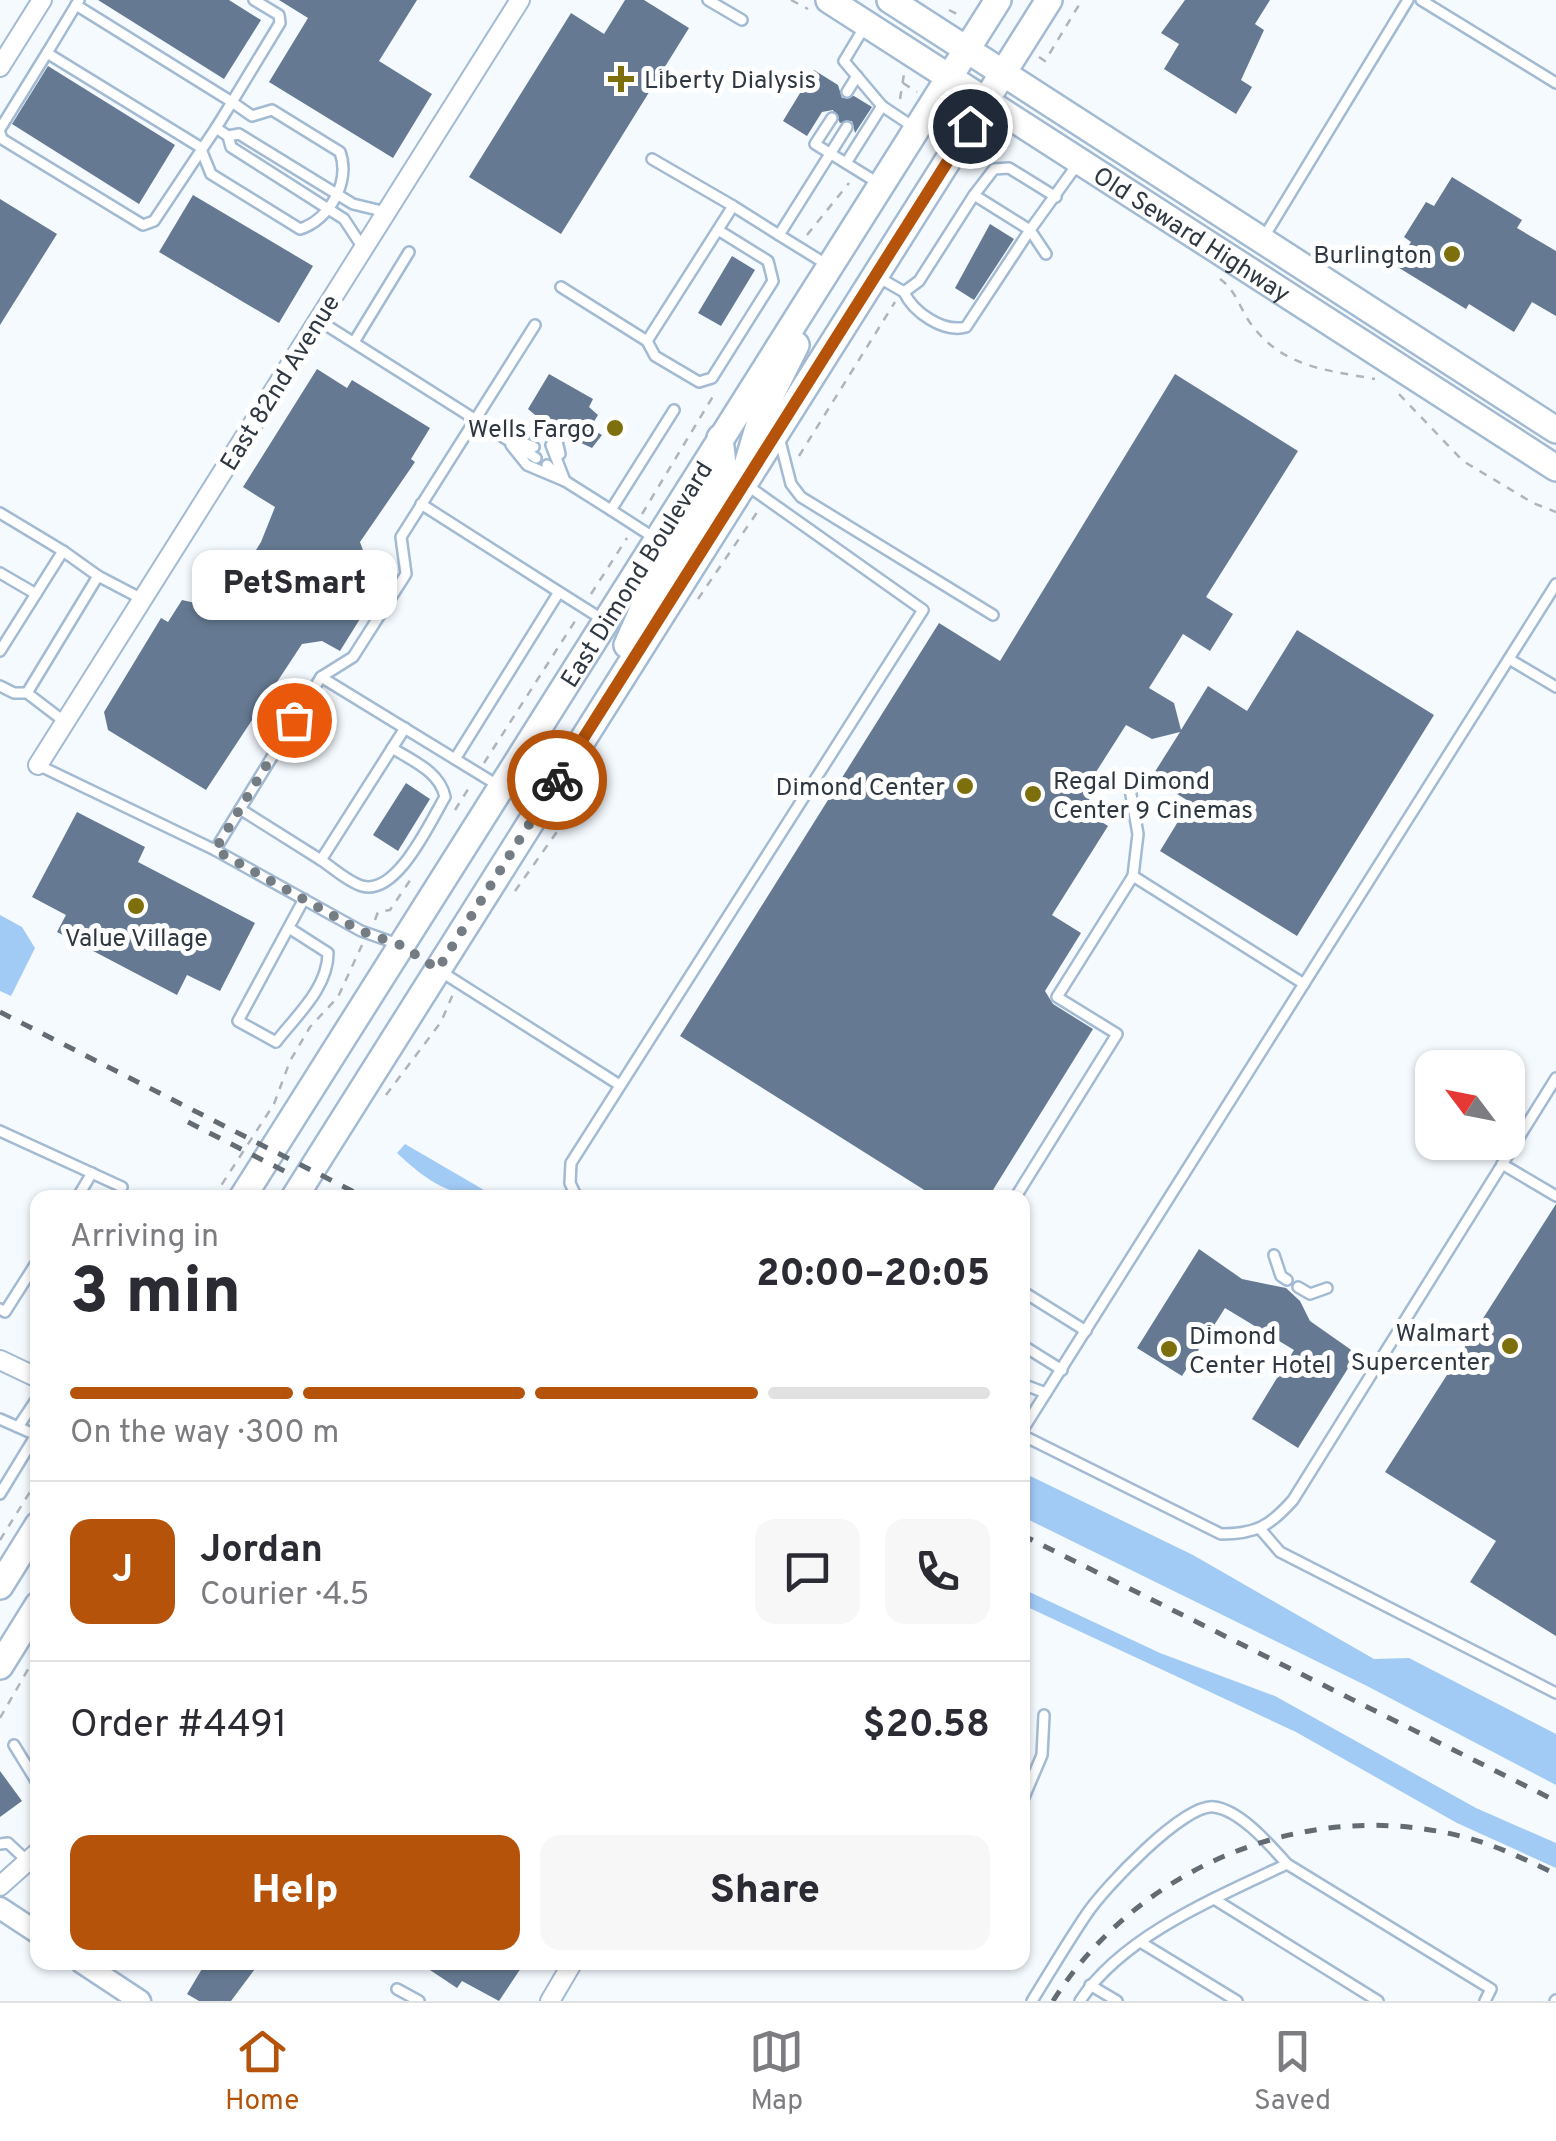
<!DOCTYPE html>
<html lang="en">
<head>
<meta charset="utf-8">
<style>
	body { margin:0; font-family:Overpass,sans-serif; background:#f7f7f7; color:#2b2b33; height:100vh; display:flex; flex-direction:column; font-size:38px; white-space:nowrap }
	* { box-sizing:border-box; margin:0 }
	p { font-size:32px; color:#7c7c81 }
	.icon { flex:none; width:55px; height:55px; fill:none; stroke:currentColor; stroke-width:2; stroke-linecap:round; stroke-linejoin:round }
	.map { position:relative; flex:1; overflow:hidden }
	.panel { position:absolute; left:30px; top:1190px; width:1000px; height:780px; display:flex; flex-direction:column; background:#fff; border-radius:20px; box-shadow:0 2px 8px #0004 }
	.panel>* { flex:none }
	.needle { width:65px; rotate:302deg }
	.buttons { position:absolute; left:1415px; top:1050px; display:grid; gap:20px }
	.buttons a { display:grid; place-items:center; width:110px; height:110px; border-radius:20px; background:#fff; box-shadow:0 2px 8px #0004; font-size:50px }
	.pin { position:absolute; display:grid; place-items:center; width:85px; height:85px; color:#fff; margin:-42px; border:5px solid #fff; border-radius:50%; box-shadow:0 2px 10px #0007 }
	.courier { position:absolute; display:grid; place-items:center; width:100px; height:100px; margin:-50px; border:8px solid #b45309; border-radius:50%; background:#fff; color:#222; box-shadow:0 2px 12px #0007 }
	.bubble { position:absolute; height:70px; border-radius:20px; background:#fff; box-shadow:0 2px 8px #0004; font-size:32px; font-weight:800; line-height:70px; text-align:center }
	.overview em { font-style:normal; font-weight:800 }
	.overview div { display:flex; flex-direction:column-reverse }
	.overview { display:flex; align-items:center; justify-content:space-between; height:170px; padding:0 40px }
	h1 { font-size:65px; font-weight:800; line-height:75px }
	.bar { display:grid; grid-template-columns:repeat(4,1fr); gap:15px 10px; align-content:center; height:120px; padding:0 40px }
	.bar i { height:12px; border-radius:8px; background:#e1e1e2 }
	.bar .selected { background:#b45309 }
	.bar p { grid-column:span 4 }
	.line { display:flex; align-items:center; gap:25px; padding:0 40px; border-top:2px solid #e1e1e2 }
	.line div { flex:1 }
	.round { display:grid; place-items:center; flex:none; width:105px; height:105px; border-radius:20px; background:#f7f7f7 }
	.button { display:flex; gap:20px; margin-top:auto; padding:20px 40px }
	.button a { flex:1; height:115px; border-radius:20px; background:#b45309; color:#fff; font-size:40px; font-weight:800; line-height:115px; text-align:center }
	.button a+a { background:#f7f7f7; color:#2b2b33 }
	.dock { display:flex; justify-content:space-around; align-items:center; height:140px; border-top:2px solid #e1e1e2; background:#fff; font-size:28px; color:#7c7c81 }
	.dock a { display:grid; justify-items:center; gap:5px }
	.dock .selected { color:#b45309 }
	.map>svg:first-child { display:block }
</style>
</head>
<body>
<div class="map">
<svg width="1556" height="2001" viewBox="0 0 1556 2001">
	<rect width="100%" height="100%" fill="#f5faff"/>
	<!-- forest -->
	<g fill="#a1caf5">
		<polygon points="0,915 22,927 35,948 11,996 0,991"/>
		<path d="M405 1144 496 1197C452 1198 429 1183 397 1153Z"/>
		<polygon points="1022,1472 1193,1555 1374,1659 1409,1658 1556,1734 1556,1785 1367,1686 1023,1517"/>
		<polygon points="1023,1589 1160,1653 1275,1696 1476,1808 1556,1843 1556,1868 1457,1823 1296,1732 1023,1605"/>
	</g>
	<!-- building -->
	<g fill="#657a92">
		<polygon points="98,0 229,0 261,20 224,79"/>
		<polygon points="279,0 417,0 379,61 432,94 393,158 269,82 308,18"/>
		<polygon points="625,0 644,0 689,28 561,234 469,177 571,13 604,34"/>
		<polygon points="1185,0 1270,0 1255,24 1264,30 1241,80 1252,87 1236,114 1164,69 1179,44 1161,33"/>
		<polygon points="48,66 175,145 139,204 12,124"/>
		<polygon points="814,70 838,85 842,98 854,96 872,107 855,133 852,121 840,123 833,110 822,112 807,136 783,121"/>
		<polygon points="1452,177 1522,220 1517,228 1556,251 1556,316 1532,302 1514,332 1469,304 1466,309 1396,266 1411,242 1404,237 1426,202 1434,206"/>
		<polygon points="193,195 313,266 279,323 159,252"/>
		<polygon points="0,199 57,234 0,325"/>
		<polygon points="990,224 1014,239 974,300 955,288"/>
		<polygon points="732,256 755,270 721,326 698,313"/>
		<polygon points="317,369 347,388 352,380 430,428 411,459 415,462 360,542 364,553 391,569 340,651 322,641 302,644 206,790 108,730 104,712 161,618 168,622 182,600 209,606 213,590 226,598 261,542 275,507 243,487"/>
		<polygon points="549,374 593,399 589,407 598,415 590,428 602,435 592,448 553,430 528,409"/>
		<polygon points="1175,374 1298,451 1206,597 1233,614 1210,651 1183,634 1149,688 1174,703 1181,730 1208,686 1247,711 1297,630 1434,715 1297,936 1160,851 1190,802 1151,778 1180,732 1152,739 1126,725 1089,783 1096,788 1083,810 1108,826 1052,915 1081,933 1045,991 1053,1004 1093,1029 988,1198 937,1198 680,1036 939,623 1000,661"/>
		<polygon points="406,783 430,799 398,851 373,835"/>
		<polygon points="77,812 145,847 138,862 255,923 220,991 187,975 177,995 57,932 66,915 32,897"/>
		<polygon points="1556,1204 1556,1636 1470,1582 1496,1541 1385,1472"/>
		<polygon points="1199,1249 1242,1279 1286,1288 1300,1301 1310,1321 1357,1354 1298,1448 1252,1419 1294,1350 1225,1308 1182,1376 1137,1348"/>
		<polygon points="0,1771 22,1801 0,1817"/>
		<polygon points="206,1962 260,1962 231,2001 199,2001 187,1994"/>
		<polygon points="418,1962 525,1962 499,2001 462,1981 457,1988"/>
	</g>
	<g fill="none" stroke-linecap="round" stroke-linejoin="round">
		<defs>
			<g id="service">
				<polyline points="79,0 76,5 232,102 216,128"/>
				<polyline points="708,0 742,20"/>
				<polyline points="1421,0 1556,83"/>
				<polyline points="865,26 844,61 882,106 915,128"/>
				<polyline points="47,53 76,5"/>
				<polyline points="847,92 857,76"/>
				<polyline points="832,118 815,144 878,183"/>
				<path d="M0 129 47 53 200 147 211 174 300 229C329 220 351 182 340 152L272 110 252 116 232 102 280 23 279 15 254 0"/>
				<polyline points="0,133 2,139 143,225 154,221 216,128 228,136 239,134 353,204 386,212"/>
				<polyline points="228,136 231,147 344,219 363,248"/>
				<polyline points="652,159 733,206"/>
				<polyline points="846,163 882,106"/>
				<polyline points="1264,237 1408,0"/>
				<polyline points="1046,254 1030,230 1079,162"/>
				<polyline points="826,264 779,235 847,127"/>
				<polyline points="878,277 904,292 919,281 974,195"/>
				<polyline points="561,287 647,341 733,206 779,235"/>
				<path d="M904 292C913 312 943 333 966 327L1030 230 974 195 994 169 1009 168 1056 197"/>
				<polyline points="318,320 536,458"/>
				<polyline points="647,341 655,356 699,382 712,378 773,281 768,261 718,230"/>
				<polyline points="354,342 409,252"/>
				<polyline points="503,435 545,430"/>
				<polyline points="556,437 560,454"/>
				<polyline points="515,440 534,447"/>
				<polyline points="780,441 791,484 801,497 993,615"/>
				<polyline points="511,445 527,465 565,481"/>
				<polyline points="551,445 565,481 611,510"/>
				<polyline points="547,465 563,480"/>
				<polyline points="421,504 559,592"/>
				<polyline points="0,513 63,551"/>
				<polyline points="656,539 611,510 674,410"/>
				<polyline points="0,573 36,594"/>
				<polyline points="0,651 63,551 98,576"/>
				<polyline points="1509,659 1556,687"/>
				<polyline points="321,677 353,657 406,574 401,537 535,325"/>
				<polyline points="0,686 14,693 27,693 65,722"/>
				<polyline points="27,693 98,576 142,599"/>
				<polyline points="455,759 559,592 605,621"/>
				<polyline points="38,765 215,850 361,931 398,944"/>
				<polyline points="1128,778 1138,834 1133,876"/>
				<polyline points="240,809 321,860 405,728"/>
				<polyline points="215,850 321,677 499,786"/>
				<path d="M321 860C333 868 348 882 362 886 397 896 430 822 445 797 440 772 413 761 392 748"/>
				<path d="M289 928 328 953C328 988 296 1016 276 1042L238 1021 304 899"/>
				<polyline points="440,971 618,1084"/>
				<polyline points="0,1131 122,1187"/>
				<polyline points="1502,1164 1556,1196"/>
				<polyline points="77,1198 92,1173"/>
				<polyline points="577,1198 570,1183 571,1163 923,610 748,486"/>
				<polyline points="1015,1198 1117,1034 1057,997 1133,876 1304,984"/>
				<polyline points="1274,1255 1281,1276 1287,1280"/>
				<polyline points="1298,1287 1310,1294 1327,1288"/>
				<polyline points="1022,1291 1086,1331"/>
				<polyline points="0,1309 5,1312 38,1260"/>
				<polyline points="1022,1345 1062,1370"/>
				<polyline points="1022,1384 1046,1393"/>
				<polyline points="0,1419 36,1435 0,1494"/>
				<polyline points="18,1427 38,1397"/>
				<polyline points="1022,1431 1556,584"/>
				<path d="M1022 1435 1221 1534C1256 1534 1270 1526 1293 1500L1556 1078"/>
				<polyline points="1261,1530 1280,1552 1556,1693"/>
				<polyline points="14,1745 38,1784"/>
				<polyline points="1022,1802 1042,1755 1044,1715"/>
				<polyline points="0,1844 8,1843 38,1871"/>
				<polyline points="1214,1899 1378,2001"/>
				<polyline points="1142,1943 1237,2001"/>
				<polyline points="1090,1985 1117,2001"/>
				<polyline points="397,1989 419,2001"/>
				<path d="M1032 2001C1050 1972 1067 1943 1086 1915 1103 1889 1184 1803 1214 1807 1240 1810 1270 1845 1287 1864"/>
				<path d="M1080 2001C1122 1936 1219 1896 1287 1864L1491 1989 1485 2001"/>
				<polyline points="1555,2001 1556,2000"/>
			</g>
			<g id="minor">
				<polyline points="0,67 42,0"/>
				<polyline points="38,765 520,0"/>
				<polyline points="0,1360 38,1378"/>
				<polyline points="0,1886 38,1852"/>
				<polyline points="550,2001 573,1962"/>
			</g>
			<g id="tertiary">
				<polyline points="0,1908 38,1933"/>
				<polyline points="81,1962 140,2001"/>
			</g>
			<g id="secondary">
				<path id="s1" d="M829 0 1556 468"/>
				<polyline points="890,0 1556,430"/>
				<polyline points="747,465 763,411 796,345"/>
				<polyline points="627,645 650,593 724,474 720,438"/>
				<path id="s2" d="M242 1198 998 0"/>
				<polyline points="294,1198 1049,0"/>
				<polyline points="0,1586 38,1525"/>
				<polyline points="0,1666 38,1605"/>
			</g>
		</defs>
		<!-- service casing -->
		<use href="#service" stroke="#a3bad3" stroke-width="14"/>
		<!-- minor casing -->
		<use href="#minor" stroke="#a3bad3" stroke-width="22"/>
		<!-- tertiary casing -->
		<use href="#tertiary" stroke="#a3bad3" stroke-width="25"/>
		<!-- secondary casing -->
		<use href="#secondary" stroke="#a3bad3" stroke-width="30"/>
		<!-- path -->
		<g stroke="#aeb4bb" stroke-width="2.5" stroke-dasharray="8 8" stroke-linecap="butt">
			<polyline points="791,0 808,9"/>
			<polyline points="949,10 961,16"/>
			<polyline points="1039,57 1045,61 1082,0"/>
			<polyline points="903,83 917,92"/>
			<polyline points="900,99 904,74"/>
			<polyline points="977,167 987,152 1008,141"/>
			<polyline points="807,235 849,183"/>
			<path d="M1220 279C1236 290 1240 309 1251 324 1283 368 1327 370 1375 379"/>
			<polyline points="1399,394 1463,461 1533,503 1556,512"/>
			<polyline points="799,456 895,302"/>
			<polyline points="642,514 715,393"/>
			<polyline points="591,594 627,538"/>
			<polyline points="698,599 758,511"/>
			<polyline points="484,763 577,618"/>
			<polyline points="455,810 472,783"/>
			<polyline points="515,891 559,829 593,767"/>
			<polyline points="375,920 378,912 390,910 413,876"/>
			<polyline points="386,1095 441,1022 453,994"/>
			<polyline points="213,1198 274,1104 290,1061 310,1027 338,997 362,945"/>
			<polyline points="0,1540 38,1479"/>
			<polyline points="0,1718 38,1652"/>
		</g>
		<!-- service -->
		<use href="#service" stroke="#fff" stroke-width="9"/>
		<!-- minor -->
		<use href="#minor" stroke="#fff" stroke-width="18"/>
		<!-- tertiary -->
		<use href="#tertiary" stroke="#fff" stroke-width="20"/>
		<!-- secondary -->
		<use href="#secondary" stroke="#fff" stroke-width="25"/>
		<!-- rail -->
		<g stroke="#636b73" stroke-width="5" stroke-dasharray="12 12" stroke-linecap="butt">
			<polyline points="0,1012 366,1198"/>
			<polyline points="188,1122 290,1174"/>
			<polyline points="1022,1535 1556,1801"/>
			<path d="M1053 2001C1138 1866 1308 1796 1464 1837 1496 1845 1526 1860 1556 1874"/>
		</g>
	</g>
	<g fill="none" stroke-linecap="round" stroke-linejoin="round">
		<!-- done -->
		<polyline stroke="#747c84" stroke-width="10" stroke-dasharray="0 18" points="294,720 215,850 361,931 400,945 438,969 557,780"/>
		<!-- route -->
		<polyline stroke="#b45309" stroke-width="12" points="557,780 970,126"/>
	</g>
	<!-- markers -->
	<g fill="#7c6f0c" stroke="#fff" stroke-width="4">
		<path d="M616 64h10v10h10v10h-10v10h-10v-10h-10v-10h10z"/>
		<circle cx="1452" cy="254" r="10"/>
		<circle cx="615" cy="428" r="10"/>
		<circle cx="965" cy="786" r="10"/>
		<circle cx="1033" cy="794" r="10"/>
		<circle cx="136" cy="906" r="10"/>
		<circle cx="1510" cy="1346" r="10"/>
		<circle cx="1169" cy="1349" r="10"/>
	</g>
	<g text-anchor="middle" stroke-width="10" stroke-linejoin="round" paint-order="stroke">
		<!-- poi labels -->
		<g font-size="25" fill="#2f3842" stroke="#fff" text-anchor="end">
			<text x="644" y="88" text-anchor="start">Liberty Dialysis</text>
			<text x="1432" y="263">Burlington</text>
			<text x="595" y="437">Wells Fargo</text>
			<text x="1053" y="789" text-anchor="start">Regal Dimond<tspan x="1053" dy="29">Center 9 Cinemas</tspan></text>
			<text x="945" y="795">Dimond Center</text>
			<text x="136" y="946" text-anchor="middle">Value Village</text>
			<text x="1490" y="1341">Walmart<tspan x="1490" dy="29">Supercenter</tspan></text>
			<text x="1189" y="1344" text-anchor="start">Dimond<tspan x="1189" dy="29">Center Hotel</tspan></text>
		</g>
		<!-- street labels -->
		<g font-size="25" fill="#2f3842" stroke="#fff">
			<text dy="9" stroke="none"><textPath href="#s1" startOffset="432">Old Seward Highway</textPath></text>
			<text transform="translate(279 382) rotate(-58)" y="9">East 82nd Avenue</text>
			<text dy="9" stroke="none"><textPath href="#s2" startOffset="738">East Dimond Boulevard</textPath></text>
		</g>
	</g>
</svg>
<div class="buttons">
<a><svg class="needle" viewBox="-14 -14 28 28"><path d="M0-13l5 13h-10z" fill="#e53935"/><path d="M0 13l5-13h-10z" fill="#7c7c81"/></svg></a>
</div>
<div class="pin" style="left:294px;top:720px;background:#ea580c"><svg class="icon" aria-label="bag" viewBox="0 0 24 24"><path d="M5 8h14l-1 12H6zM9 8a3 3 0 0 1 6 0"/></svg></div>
<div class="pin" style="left:970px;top:126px;background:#1f2937"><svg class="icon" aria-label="home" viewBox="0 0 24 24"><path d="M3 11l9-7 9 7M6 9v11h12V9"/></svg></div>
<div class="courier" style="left:557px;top:780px"><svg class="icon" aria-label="bike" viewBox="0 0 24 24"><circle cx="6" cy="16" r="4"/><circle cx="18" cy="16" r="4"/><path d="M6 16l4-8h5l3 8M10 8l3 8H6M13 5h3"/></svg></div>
<div class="bubble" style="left:192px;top:550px;width:205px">PetSmart</div>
<section class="panel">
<div class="overview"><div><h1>3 min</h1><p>Arriving in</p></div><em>20:00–20:05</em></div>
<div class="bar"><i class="selected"></i><i class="selected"></i><i class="selected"></i><i></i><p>On the way · 300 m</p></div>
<div class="line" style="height:180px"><b class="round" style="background:#b45309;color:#fff">J</b><div><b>Jordan</b><p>Courier · 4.5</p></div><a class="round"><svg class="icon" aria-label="chat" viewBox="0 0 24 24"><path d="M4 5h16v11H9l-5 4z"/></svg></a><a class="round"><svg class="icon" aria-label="phone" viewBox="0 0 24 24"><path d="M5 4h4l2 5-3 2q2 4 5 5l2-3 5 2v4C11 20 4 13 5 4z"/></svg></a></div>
<div class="line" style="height:130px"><div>Order #4491</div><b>$20.58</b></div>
<div class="button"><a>Help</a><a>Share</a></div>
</section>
</div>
<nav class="dock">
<a class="selected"><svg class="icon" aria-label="home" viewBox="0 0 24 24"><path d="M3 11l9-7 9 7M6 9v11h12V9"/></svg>Home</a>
<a><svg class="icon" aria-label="map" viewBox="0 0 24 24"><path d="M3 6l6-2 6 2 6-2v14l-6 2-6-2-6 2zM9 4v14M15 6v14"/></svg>Map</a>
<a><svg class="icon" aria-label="saved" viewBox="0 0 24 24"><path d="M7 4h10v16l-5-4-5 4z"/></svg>Saved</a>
</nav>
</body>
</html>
